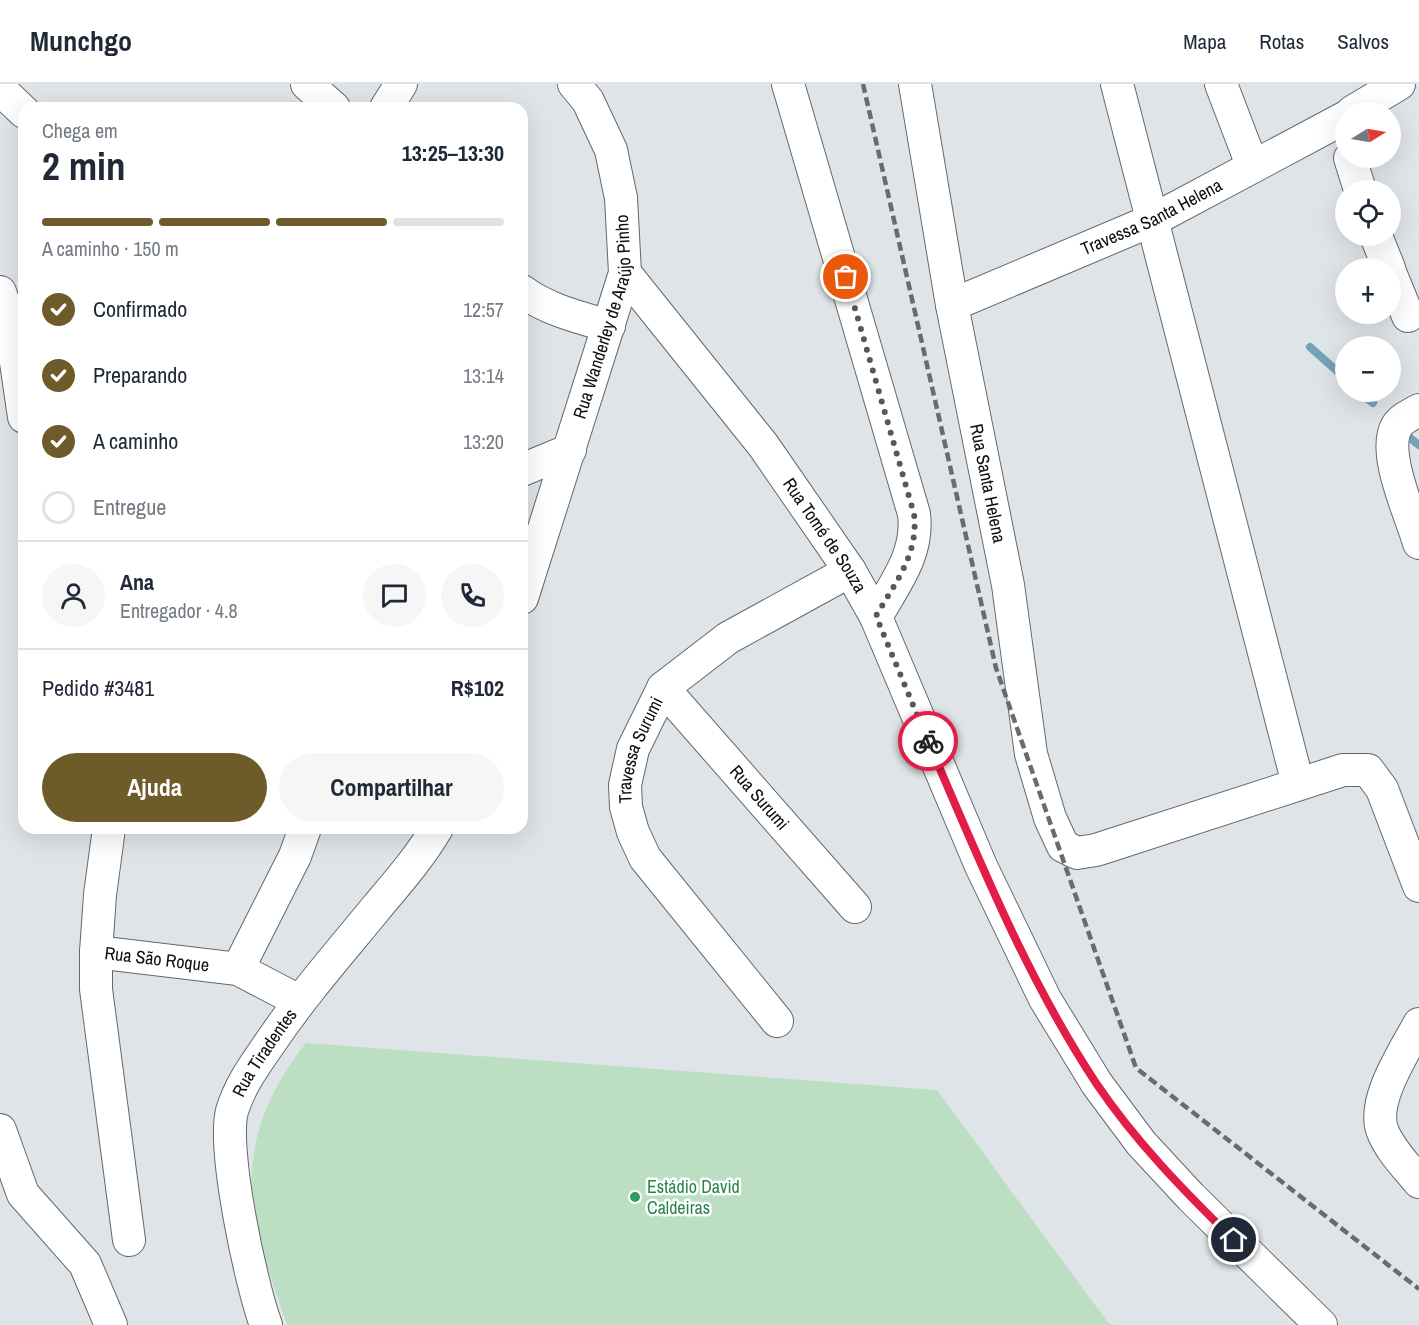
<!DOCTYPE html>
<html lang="pt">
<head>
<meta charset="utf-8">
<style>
	body { margin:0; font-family:"Archivo Narrow",sans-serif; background:#f6f6f7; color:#1f2937; height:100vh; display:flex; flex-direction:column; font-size:22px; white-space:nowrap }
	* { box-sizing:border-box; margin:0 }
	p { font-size:20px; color:#747a83 }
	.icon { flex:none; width:33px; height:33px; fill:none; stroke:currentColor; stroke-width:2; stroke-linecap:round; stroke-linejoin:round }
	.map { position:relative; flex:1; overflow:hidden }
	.details { position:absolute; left:18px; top:18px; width:510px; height:732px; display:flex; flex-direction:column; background:#fff; border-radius:18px; box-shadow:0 6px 24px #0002 }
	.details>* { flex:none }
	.needle { width:39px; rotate:79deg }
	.buttons { position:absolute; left:1335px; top:18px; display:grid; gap:12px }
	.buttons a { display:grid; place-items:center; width:66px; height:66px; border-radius:50%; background:#fff; box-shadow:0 6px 24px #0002; font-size:30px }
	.pin { position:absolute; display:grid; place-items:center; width:51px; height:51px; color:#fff; margin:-26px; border:3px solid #fff; border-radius:50%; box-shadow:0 2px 6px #0007 }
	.courier { position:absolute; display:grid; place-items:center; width:60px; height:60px; margin:-30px; border:4px solid #e11d48; border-radius:50%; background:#fff; color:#222; box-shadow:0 2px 8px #0007 }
	.overview em { font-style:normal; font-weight:700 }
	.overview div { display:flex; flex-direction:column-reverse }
	.overview { display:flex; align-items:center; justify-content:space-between; height:102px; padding:0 24px }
	h1 { font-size:39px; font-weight:700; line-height:45px }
	.bar { display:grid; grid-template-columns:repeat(4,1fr); gap:9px 6px; align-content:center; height:72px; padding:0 24px }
	.bar i { height:8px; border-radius:4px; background:#e0e1e3 }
	.bar .selected { background:#6d5b29 }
	.bar p { grid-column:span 4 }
	.line { display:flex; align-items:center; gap:15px; padding:0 24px; border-top:2px solid #e0e1e3 }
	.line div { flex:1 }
	.round { display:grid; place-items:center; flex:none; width:63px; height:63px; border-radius:32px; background:#f6f6f7 }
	ol { padding:0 24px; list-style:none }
	li { display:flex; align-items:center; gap:18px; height:66px }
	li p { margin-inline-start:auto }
	li .icon { padding:6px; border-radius:50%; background:#6d5b29; color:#fff; stroke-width:4 }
	li:last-child { color:#747a83 }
	li i { width:33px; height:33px; border:3px solid #e0e1e3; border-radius:50% }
	.primary-button { display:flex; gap:12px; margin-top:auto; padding:12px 24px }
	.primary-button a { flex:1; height:69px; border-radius:36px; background:#6d5b29; color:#fff; font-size:24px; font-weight:700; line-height:69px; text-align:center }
	.primary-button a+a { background:#f6f6f7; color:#1f2937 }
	header { display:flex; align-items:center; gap:36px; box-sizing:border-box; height:84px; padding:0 30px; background:#fff; border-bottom:2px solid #e0e1e3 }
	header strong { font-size:28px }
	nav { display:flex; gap:33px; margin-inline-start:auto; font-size:21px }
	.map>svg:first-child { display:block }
</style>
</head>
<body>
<header>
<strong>Munchgo</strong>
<nav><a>Mapa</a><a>Rotas</a><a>Salvos</a></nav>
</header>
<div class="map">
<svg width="1419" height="1241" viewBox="0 0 1419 1241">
	<rect width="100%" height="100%" fill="#dfe4e8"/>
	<!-- green -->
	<path fill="#bcdfc3" d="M306 959 937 1006 1109 1240 1116 1241H287C277 1209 263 1177 257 1144 241 1073 262 1015 306 959Z"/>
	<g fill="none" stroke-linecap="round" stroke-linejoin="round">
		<!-- stream -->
		<g stroke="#72a4b4" stroke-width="8">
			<polyline points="1310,263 1346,295"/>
			<polyline points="1359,308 1373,319"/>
			<polyline points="1410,354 1419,361"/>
		</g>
		<defs>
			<g id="minor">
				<polyline points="307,0 334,24"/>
				<path d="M788 0 914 430C919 470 895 499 876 533"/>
				<path id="s1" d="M915 0 952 221 1008 501 1031 670 1050 734 1063 762 1077 769 1096 766 1343 686H1368L1382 705 1419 802"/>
				<polyline points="1117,0 1298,700"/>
				<polyline points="1221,0 1252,81"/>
				<polyline points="0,5 24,28"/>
				<polyline points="386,24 401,0"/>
				<polyline points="1352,28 1399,0"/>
				<polyline points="1350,74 1360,106"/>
				<polyline points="1376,152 1389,184"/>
				<polyline points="1390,188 1408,232"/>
				<path id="s2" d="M625 189 763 361 850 487 876 533 981 782 1045 915 1097 1000 1141 1059 1191 1113 1321 1241"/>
				<path d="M522 207C548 226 578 233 609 242"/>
				<polyline points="0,208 10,237 24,333"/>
				<path id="s3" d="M952 221 1153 136 1346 33"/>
				<path d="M1419 326C1412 330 1401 335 1397 342 1381 368 1411 431 1419 459"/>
				<polyline points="522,386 570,366"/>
				<path id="s4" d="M522 514 625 189 621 114 611 66 588 17 574 0"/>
				<path id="s5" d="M663 604 855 823"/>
				<path id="s6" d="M109 744 100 811 96 868 238 885 299 917"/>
				<polyline points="96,868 96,905 129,1156"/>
				<polyline points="238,885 295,772 305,744"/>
				<path id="s7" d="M777 937 645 774 633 748 626 723 625 701 633 665 663 604 728 554 850 487"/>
				<path d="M1419 940C1405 967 1370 1018 1383 1048 1390 1066 1407 1083 1419 1098"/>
				<polyline points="0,1046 23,1110 85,1180 111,1241"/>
				<path id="s8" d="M266 1241C251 1201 222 1065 232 1027 240 1000 257 978 272 956 304 909 341 867 377 823 398 798 420 773 437 744"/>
			</g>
		</defs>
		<!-- minor casing -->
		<use href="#minor" stroke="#64686c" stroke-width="34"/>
		<!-- minor -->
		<use href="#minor" stroke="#fff" stroke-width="32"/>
		<!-- rail -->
		<polyline stroke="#696c6e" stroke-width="4.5" stroke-dasharray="9 4.5" stroke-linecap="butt" points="863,0 996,584 1136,984 1419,1205"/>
	</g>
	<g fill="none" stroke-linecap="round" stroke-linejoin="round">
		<!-- done -->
		<path stroke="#56595b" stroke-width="6" stroke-dasharray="0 10.8" d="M846 193 914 430C919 470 895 499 876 532L928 657"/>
		<!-- route -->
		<path stroke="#e11d48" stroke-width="8" d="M928 657C978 773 1026 893 1096 999 1135 1057 1184 1107 1234 1156"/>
	</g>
	<!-- markers -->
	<circle fill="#2e9e5b" stroke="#fff" stroke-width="2" cx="635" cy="1113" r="6"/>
	<g text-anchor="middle" stroke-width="5" stroke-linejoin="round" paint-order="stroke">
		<!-- street labels -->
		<g font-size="18" fill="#0c0e0f" stroke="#fff">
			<text dy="6" stroke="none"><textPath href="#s3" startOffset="218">Travessa Santa Helena</textPath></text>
			<text dy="6" stroke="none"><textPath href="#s4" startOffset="294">Rua Wanderley de Araújo Pinho</textPath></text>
			<text dy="6" stroke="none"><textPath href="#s1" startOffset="406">Rua Santa Helena</textPath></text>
			<text dy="6" stroke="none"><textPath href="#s2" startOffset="330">Rua Tomé de Souza</textPath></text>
			<text dy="6" stroke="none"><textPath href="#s7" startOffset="324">Travessa Surumi</textPath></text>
			<text dy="6" stroke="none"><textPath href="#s5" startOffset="146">Rua Surumi</textPath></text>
			<text dy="6" stroke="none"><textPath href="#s6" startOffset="186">Rua São Roque</textPath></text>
			<text dy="6" stroke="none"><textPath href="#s8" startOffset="285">Rua Tiradentes</textPath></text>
		</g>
		<!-- leisure labels -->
		<g font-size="18" fill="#27864d" stroke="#fff" text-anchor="start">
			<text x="647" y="1109">Estádio David<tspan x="647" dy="21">Caldeiras</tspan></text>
		</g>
	</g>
</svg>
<div class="buttons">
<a><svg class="needle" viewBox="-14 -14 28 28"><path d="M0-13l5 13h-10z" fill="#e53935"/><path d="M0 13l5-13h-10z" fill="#747a83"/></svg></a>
<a><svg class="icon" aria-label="locate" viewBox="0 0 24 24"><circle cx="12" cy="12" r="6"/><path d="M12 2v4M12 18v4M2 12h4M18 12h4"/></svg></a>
<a>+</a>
<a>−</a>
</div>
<div class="pin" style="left:846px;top:193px;background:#ea580c"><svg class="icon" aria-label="bag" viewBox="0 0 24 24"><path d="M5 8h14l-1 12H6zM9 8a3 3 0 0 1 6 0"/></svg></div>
<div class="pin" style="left:1234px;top:1156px;background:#1f2937"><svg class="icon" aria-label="home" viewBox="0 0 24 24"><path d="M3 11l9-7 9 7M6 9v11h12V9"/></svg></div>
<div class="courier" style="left:928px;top:657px"><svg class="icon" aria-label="bike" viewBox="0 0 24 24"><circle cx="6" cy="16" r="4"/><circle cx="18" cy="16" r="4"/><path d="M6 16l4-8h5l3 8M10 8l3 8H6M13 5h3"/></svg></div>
<section class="details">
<div class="overview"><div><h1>2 min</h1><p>Chega em</p></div><em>13:25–13:30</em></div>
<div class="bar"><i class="selected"></i><i class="selected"></i><i class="selected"></i><i></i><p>A caminho · 150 m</p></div>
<ol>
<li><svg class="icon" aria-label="check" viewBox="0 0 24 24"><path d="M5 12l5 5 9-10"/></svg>Confirmado<p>12:57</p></li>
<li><svg class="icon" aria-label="check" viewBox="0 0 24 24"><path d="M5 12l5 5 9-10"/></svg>Preparando<p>13:14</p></li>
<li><svg class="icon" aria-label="check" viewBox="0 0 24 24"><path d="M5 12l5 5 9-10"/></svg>A caminho<p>13:20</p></li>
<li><i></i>Entregue</li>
</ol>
<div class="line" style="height:108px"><a class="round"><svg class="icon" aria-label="person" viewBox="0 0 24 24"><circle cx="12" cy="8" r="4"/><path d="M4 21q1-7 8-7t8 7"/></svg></a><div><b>Ana</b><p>Entregador · 4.8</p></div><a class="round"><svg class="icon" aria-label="chat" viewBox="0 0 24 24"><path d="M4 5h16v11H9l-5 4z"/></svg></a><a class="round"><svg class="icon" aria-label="phone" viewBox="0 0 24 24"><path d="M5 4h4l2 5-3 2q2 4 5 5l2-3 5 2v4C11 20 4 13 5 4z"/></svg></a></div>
<div class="line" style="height:78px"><div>Pedido #3481</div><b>R$102</b></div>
<div class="primary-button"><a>Ajuda</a><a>Compartilhar</a></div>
</section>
</div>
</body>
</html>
